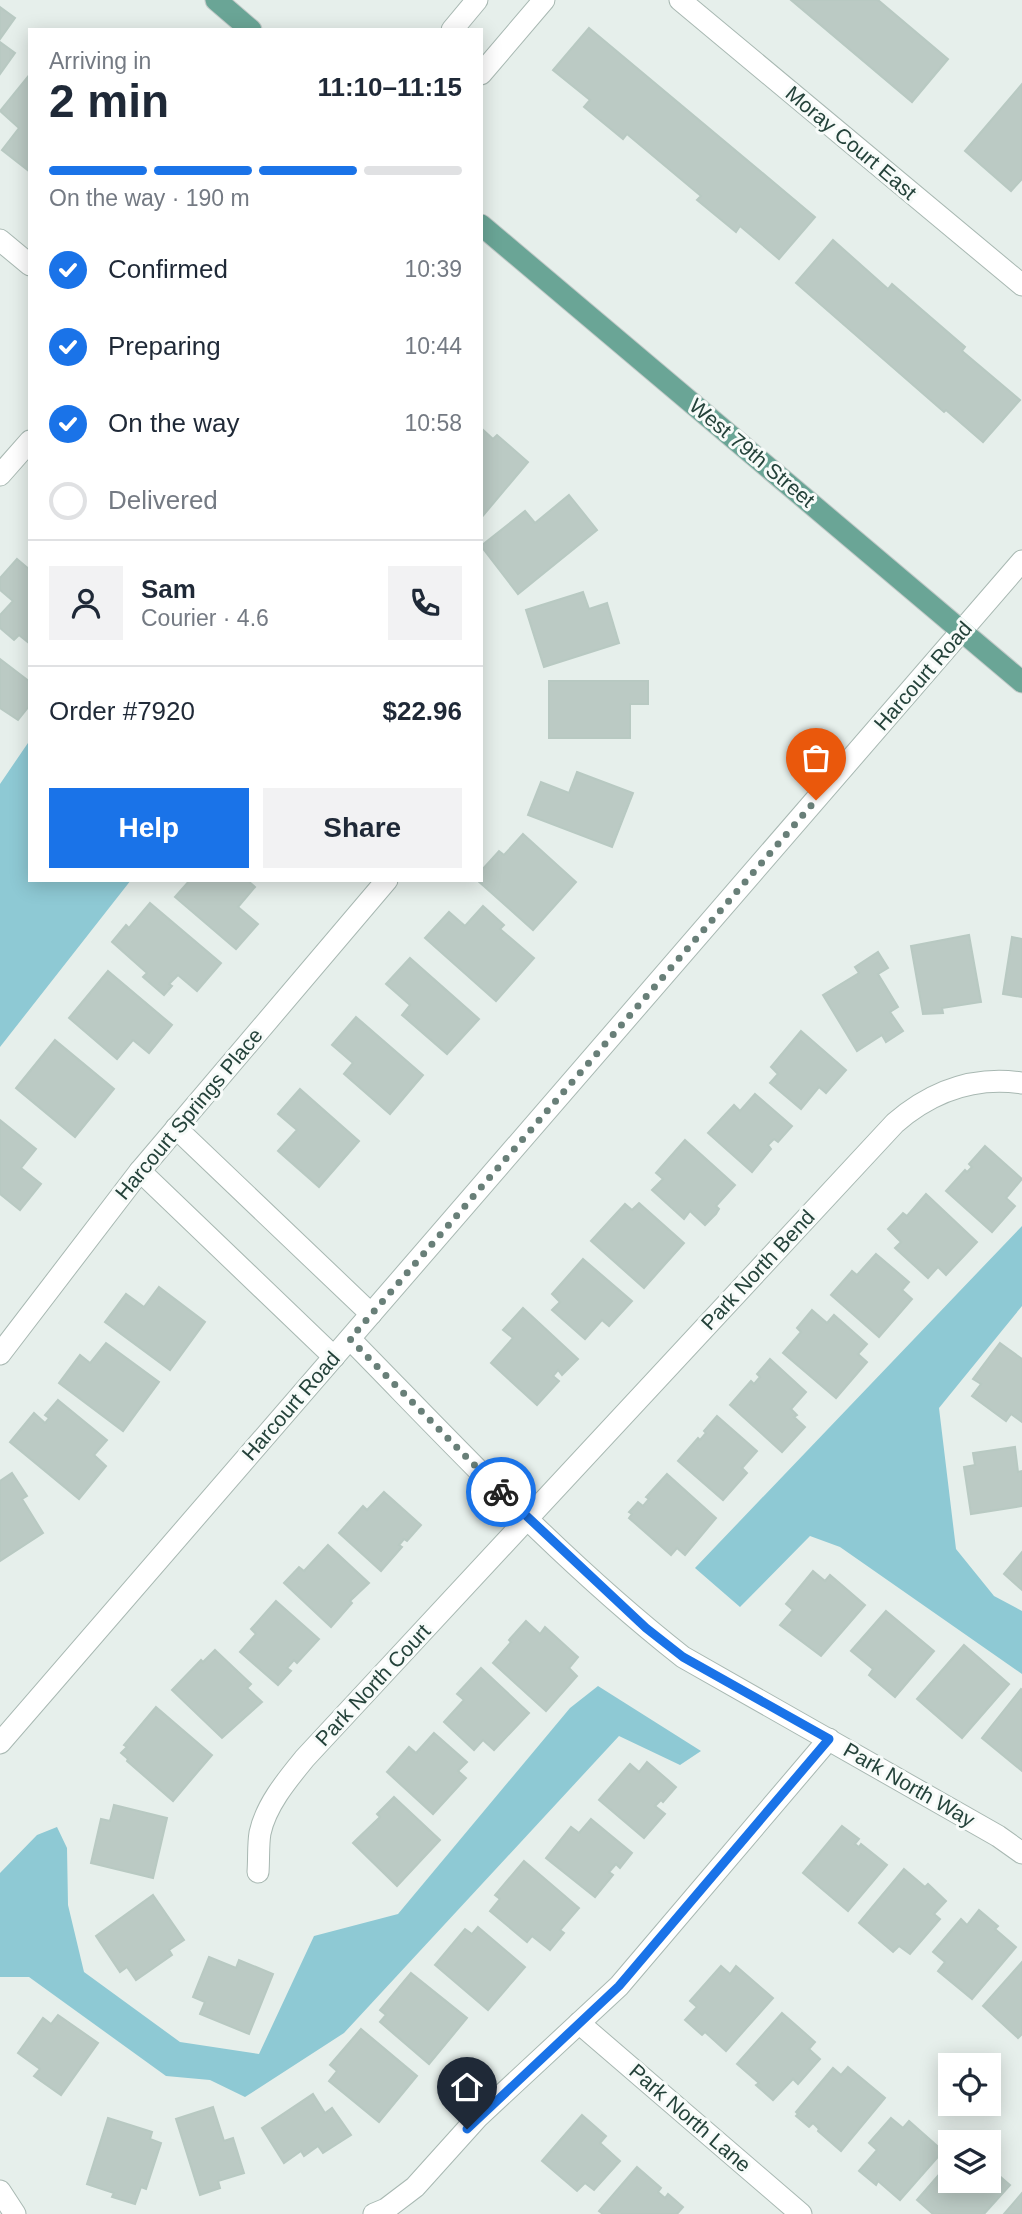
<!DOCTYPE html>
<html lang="en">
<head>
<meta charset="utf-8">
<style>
	body { margin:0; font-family:Arial,sans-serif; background:#f2f2f3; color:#1f2937; height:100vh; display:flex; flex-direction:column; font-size:26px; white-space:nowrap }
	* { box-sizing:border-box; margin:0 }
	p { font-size:23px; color:#747a83 }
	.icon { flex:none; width:38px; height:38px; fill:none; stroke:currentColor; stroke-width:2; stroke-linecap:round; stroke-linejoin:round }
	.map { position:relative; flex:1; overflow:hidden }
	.drawer { position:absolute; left:28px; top:28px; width:455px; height:854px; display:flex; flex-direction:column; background:#fff; border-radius:0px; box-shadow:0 4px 18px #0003 }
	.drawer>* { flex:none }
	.buttons { position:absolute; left:938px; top:2053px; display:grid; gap:14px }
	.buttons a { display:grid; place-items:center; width:63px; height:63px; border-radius:0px; background:#fff; box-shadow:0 4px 18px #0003; font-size:35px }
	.pin { position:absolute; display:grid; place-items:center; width:60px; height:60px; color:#fff; margin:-72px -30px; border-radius:50% 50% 50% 0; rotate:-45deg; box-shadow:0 0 7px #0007 }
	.pin .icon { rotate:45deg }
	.courier { position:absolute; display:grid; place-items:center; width:70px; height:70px; margin:-35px; border:5px solid #1a73e8; border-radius:50%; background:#fff; color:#222; box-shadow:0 2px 9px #0007 }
	.summary em { font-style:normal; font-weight:800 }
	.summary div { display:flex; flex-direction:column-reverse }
	.summary { display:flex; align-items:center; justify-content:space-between; height:119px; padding:0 21px }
	h1 { font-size:46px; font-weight:800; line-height:52px }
	.bar { display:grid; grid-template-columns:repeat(4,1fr); gap:10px 7px; align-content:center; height:84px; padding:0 21px }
	.bar i { height:9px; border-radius:5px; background:#e0e1e3 }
	.bar .on { background:#1a73e8 }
	.bar p { grid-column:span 4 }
	.line { display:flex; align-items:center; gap:18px; padding:0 21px; border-top:2px solid #e0e1e3 }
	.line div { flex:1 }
	.round { display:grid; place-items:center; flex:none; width:74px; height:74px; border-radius:0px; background:#f2f2f3 }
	ol { padding:0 21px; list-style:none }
	li { display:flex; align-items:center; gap:21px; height:77px }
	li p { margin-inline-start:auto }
	li .icon { padding:7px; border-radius:50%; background:#1a73e8; color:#fff; stroke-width:4 }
	li:last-child { color:#747a83 }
	li i { width:38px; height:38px; border:4px solid #e0e1e3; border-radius:50% }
	.action { display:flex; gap:14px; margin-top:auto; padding:14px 21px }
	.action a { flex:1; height:80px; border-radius:0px; background:#1a73e8; color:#fff; font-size:28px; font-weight:800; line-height:80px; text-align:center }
	.action a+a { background:#f2f2f3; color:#1f2937 }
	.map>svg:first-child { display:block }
</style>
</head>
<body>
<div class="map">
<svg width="1022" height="2214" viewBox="0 0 1022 2214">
	<rect width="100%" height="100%" fill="#e6efeb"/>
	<!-- water -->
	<g fill="#8ec9d4">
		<polygon points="30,740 30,880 131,880 0,1047 0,784"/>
		<polygon points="1022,1226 1022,1306 939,1408 956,1549 994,1596 1022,1611 1022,1674 840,1547 810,1536 740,1607 695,1568"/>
		<polygon points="598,1686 701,1751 680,1765 619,1736 344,2033 245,2097 210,2080 166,2076 29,1977 0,1977 0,1873 37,1835 57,1827 67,1848 68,1905 84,1972 180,2042 259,2054 314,1936 398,1914 570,1708"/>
	</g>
	<!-- building -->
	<g fill="#bbcac4" stroke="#b8c9c2" stroke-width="2">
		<polygon points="791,0 878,0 948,59 912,102"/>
		<polygon points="0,7 15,18 0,39"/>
		<polygon points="589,28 815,217 779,259 740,226 736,232 697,200 701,196 627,134 623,139 584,107 590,100 553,70"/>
		<polygon points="0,42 15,53 0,74"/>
		<polygon points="30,74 30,172 2,150 19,128 0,111"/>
		<polygon points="1022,84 1022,179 1011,191 965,151"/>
		<polygon points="833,240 888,289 892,284 965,347 962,351 1020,400 983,442 946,410 944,412 796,283"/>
		<polygon points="481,428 493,439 497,435 528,462 481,518"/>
		<polygon points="569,495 597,530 518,594 481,546 525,511 535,523"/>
		<polygon points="17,559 30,570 30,644 19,635 14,640 0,628 0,615 13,601 0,590 0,578"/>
		<polygon points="583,592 589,609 607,603 619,643 544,667 526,610"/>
		<polygon points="0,659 30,682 30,705 18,720 0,708"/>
		<polygon points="549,681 648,681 648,704 630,704 630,738 549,738"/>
		<polygon points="577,772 633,793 612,847 528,815 541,782 569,793"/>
		<polygon points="523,834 576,882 533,930 477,880 481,880 481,871 499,851 504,855"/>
		<polygon points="190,880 247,880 255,887 238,907 258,924 236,949 175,897"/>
		<polygon points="150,903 221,963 197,991 178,975 169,984 172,986 164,995 143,977 147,973 112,942 126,925 129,928"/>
		<polygon points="483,906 504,925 500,929 534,958 496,1001 425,938 449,912 465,926"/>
		<polygon points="969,935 981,1002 942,1008 943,1013 923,1014 911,946"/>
		<polygon points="1012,937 1022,939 1022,997 1003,994"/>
		<polygon points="878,952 888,968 878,974 898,1007 890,1012 903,1031 886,1042 882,1035 857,1051 823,995 859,973 855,967"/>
		<polygon points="410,958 479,1019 447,1054 402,1015 410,1005 386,984"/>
		<polygon points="108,971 172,1025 149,1053 133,1040 117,1059 69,1018"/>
		<polygon points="356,1017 423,1075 390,1114 344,1074 353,1063 332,1045"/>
		<polygon points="801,1031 846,1070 826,1093 819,1087 801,1109 770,1083 778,1074 771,1067"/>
		<polygon points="55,1040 114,1089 75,1137 16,1088"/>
		<polygon points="300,1089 359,1141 319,1187 278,1151 297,1130 278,1114"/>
		<polygon points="755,1094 792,1126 778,1142 774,1139 768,1145 771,1149 752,1172 708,1133 734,1105 740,1111"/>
		<polygon points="0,1120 36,1149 21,1168 41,1184 20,1210 0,1194"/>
		<polygon points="685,1140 735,1185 716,1206 719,1209 716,1214 705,1225 690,1211 684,1219 652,1190 663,1179 656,1173"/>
		<polygon points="985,1146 1022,1179 1006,1198 1015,1206 992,1232 946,1191 965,1170 967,1172 972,1167 969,1164"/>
		<polygon points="926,1194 977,1242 946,1275 938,1267 928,1278 895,1248 901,1242 888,1229 903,1213 907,1216"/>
		<polygon points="639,1203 684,1243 644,1288 591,1241 625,1204 632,1210"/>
		<polygon points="876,1254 909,1282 902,1290 912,1299 879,1337 831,1295 852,1271 857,1275"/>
		<polygon points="583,1259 632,1301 609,1326 602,1320 585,1339 552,1310 560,1302 552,1294"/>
		<polygon points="159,1287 205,1322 170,1370 105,1322 126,1294 144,1307"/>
		<polygon points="523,1308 578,1359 562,1375 558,1370 553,1376 559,1381 537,1405 491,1363 513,1338 503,1330"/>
		<polygon points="812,1310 827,1323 834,1315 867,1344 858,1354 867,1362 836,1398 783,1353 801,1332 797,1328"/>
		<polygon points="106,1343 159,1382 123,1431 59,1383 80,1355 90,1363"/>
		<polygon points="1000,1343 1022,1359 1022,1422 1011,1414 1006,1421 972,1396 981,1384 973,1379"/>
		<polygon points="770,1359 806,1392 791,1409 797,1415 794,1417 805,1427 782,1452 730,1405 751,1381 754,1384 760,1377 757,1374"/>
		<polygon points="58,1400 107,1440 94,1455 106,1466 79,1499 10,1442 34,1413 45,1423 49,1418 45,1415"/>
		<polygon points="717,1416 757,1451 742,1468 747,1473 723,1500 678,1461 698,1438 700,1440 706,1433 704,1431"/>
		<polygon points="1015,1447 1018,1472 1022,1471 1022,1506 971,1514 964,1467 975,1465 973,1453"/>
		<polygon points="12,1473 27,1496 22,1499 43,1533 0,1561 0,1481"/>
		<polygon points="667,1474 716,1518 685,1555 677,1548 671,1555 629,1518 632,1514 629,1512 638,1502 643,1506 649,1499 646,1497"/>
		<polygon points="384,1492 421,1525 407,1541 404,1539 399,1545 402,1547 381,1571 339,1533 363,1506 367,1510"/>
		<polygon points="328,1545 369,1583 350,1601 352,1603 331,1627 284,1583 299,1567 304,1571"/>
		<polygon points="1022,1552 1022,1590 1004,1574"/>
		<polygon points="813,1571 825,1581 830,1575 865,1605 821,1656 780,1625 793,1610 786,1604"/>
		<polygon points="276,1601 319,1639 297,1663 294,1660 287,1668 291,1671 278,1685 240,1652 256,1634 251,1629"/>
		<polygon points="886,1611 934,1651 895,1697 869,1675 873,1669 851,1651"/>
		<polygon points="526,1621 540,1634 545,1627 578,1657 569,1668 577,1676 546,1711 493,1663 511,1642 509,1640"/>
		<polygon points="964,1645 1009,1684 962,1738 917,1699"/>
		<polygon points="215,1650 251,1684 247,1688 262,1702 222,1738 172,1690 201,1660 203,1662"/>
		<polygon points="481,1668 529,1713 494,1750 483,1740 474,1750 444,1722 464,1700 457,1694"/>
		<polygon points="1021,1689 1022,1690 1022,1771 982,1738"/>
		<polygon points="156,1707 212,1755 173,1801 127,1761 128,1759 121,1753 127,1747 124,1745"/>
		<polygon points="434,1733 467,1762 458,1771 466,1778 433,1814 387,1772 409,1747 416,1753"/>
		<polygon points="647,1762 676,1787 663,1802 661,1800 655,1806 665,1814 644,1838 599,1800 630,1764 639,1772"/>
		<polygon points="394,1797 440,1840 397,1886 353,1843 380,1817 377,1814"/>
		<polygon points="114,1805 167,1818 153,1878 91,1863 101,1819 110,1821"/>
		<polygon points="591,1819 632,1853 620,1868 616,1864 609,1872 613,1875 595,1897 546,1858 571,1827 579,1833"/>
		<polygon points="842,1826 859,1839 855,1844 859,1847 861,1844 887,1865 848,1911 803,1873"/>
		<polygon points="524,1861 579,1908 560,1930 564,1933 550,1950 532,1936 527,1942 490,1911 500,1899 495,1895"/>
		<polygon points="904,1869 925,1887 928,1884 946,1901 934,1914 940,1919 910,1954 899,1946 893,1952 859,1923"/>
		<polygon points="153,1895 184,1940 169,1950 172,1955 136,1980 127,1967 120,1972 96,1936"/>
		<polygon points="979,1910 998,1926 995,1929 1016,1947 972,1999 938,1971 945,1962 933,1952 961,1919 967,1925"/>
		<polygon points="478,1927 525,1967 488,2010 435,1965 465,1929 472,1934"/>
		<polygon points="209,1957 236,1968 239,1960 273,1974 249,2034 200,2014 205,2002 193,1997"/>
		<polygon points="1022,1962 1022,2034 1018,2038 983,2006"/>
		<polygon points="721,1966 730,1974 736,1966 773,1998 726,2051 705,2032 702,2035 685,2020 697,2007 690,2001"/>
		<polygon points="411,1973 467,2018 429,2064 380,2022 386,2015 380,2010"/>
		<polygon points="782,2013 815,2042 809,2049 820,2059 798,2084 793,2079 773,2100 756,2085 759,2083 737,2064"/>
		<polygon points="58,2015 98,2043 61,2095 34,2076 40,2069 18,2053 43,2018 51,2024"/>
		<polygon points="361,2029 417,2076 379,2122 329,2081 337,2071 330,2065"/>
		<polygon points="848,2067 885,2098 841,2151 818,2131 819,2129 813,2123 809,2127 796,2116 798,2114 796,2112 833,2068 841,2075"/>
		<polygon points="313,2094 325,2113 332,2108 351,2135 323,2153 318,2146 304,2156 301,2151 284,2163 262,2128"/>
		<polygon points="213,2107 224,2141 233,2138 244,2173 218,2181 220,2188 200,2195 176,2119"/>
		<polygon points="582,2115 606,2136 600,2143 620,2161 594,2190 585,2183 577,2191 542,2161"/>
		<polygon points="108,2118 152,2132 150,2139 161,2143 146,2189 141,2187 135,2204 112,2197 114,2193 87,2184"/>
		<polygon points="891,2118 903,2128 909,2121 943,2151 900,2200 878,2181 876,2185 859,2171 877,2150 869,2143"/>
		<polygon points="950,2162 950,2180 989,2180 989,2167 1010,2185 984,2214 933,2214 917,2200"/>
		<polygon points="637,2167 661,2188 658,2192 665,2198 668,2194 683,2207 677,2214 603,2214 599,2211"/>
		<polygon points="1022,2193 1022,2214 1004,2214"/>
	</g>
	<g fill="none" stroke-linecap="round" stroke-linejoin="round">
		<defs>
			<g id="minor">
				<polyline points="680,0 1022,285"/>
				<polyline points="452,30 477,0"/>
				<polyline points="481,74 544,0"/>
				<polyline points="0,240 30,265"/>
				<polyline points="0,475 30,441"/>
				<polyline points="176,1128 371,1314"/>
				<polyline points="140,1171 334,1357"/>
				<path d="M350 1339C457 1448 562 1562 683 1657L998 1836 1022 1853"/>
				<polyline points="0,1354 140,1171 387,880"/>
				<polyline points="0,1743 1022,561"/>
				<path d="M258 1872C259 1859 258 1845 260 1833 266 1805 287 1780 305 1758L895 1123C931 1092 974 1076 1022 1083"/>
				<polyline points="579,2023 801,2214"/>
				<polyline points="0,2191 15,2214"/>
				<polyline points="374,2214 386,2209 415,2187 478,2117 619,1986 829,1739"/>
			</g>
			<g id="major">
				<polyline points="216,0 251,30"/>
				<polyline points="481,225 1022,682"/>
			</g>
		</defs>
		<!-- minor casing -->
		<use href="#minor" stroke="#a8b8b2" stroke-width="23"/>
		<!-- major casing -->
		<use href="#major" stroke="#c2cac8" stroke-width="23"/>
		<!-- minor -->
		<use href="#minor" stroke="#fff" stroke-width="21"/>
		<!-- major -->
		<use href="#major" stroke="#6aa596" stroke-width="21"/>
	</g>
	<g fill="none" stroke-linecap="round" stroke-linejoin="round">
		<!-- done -->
		<polyline stroke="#687f78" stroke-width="7" stroke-dasharray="0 12.6" points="501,1492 350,1339 816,800"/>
		<!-- route -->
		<polyline stroke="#1a73e8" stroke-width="9" points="467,2129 619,1986 829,1739 683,1657 646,1628 501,1492"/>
	</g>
	<g text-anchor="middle" stroke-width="6" stroke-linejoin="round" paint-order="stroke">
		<!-- street labels -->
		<g font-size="21" fill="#24423a" stroke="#f7fbf9">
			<text transform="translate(851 143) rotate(40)" y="7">Moray Court East</text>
			<text transform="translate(752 453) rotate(40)" y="7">West 79th Street</text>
			<text transform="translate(923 676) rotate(-49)" y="7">Harcourt Road</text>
			<text transform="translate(189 1114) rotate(-50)" y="7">Harcourt Springs Place</text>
			<text transform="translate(758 1270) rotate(-47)" y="7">Park North Bend</text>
			<text transform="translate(291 1406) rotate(-49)" y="7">Harcourt Road</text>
			<text transform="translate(373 1685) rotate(-47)" y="7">Park North Court</text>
			<text transform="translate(909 1785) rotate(30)" y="7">Park North Way</text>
			<text transform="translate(690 2118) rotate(41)" y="7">Park North Lane</text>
		</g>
	</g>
</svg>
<div class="buttons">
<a><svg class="icon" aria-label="locate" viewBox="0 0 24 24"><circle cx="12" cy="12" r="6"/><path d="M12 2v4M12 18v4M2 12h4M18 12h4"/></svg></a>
<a><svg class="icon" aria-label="layers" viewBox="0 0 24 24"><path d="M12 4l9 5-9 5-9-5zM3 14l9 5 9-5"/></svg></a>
</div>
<div class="pin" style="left:816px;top:800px;background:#ea580c"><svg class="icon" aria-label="bag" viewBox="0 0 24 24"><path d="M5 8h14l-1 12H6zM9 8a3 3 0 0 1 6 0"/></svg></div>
<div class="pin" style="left:467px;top:2129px;background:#1f2937"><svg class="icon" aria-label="home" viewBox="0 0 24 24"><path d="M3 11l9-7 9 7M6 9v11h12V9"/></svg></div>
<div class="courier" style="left:501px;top:1492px"><svg class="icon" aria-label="bike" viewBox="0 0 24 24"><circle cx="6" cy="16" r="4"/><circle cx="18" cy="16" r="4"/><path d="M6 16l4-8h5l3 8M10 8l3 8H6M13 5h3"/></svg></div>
<section class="drawer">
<div class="summary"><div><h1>2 min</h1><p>Arriving in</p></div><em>11:10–11:15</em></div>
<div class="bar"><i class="on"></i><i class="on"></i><i class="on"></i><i></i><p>On the way · 190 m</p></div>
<ol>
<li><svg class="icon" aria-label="check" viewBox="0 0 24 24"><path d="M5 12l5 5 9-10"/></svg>Confirmed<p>10:39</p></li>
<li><svg class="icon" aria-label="check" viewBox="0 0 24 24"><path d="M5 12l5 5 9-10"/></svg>Preparing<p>10:44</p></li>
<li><svg class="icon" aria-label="check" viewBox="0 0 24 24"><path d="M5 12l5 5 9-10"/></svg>On the way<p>10:58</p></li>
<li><i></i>Delivered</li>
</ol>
<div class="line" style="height:126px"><a class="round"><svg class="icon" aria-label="person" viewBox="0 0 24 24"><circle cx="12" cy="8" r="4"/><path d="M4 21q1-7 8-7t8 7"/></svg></a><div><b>Sam</b><p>Courier · 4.6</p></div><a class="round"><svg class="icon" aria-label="phone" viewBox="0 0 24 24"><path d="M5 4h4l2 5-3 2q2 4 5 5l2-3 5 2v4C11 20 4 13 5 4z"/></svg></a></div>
<div class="line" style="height:91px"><div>Order #7920</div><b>$22.96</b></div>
<div class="action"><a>Help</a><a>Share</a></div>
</section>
</div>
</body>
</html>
